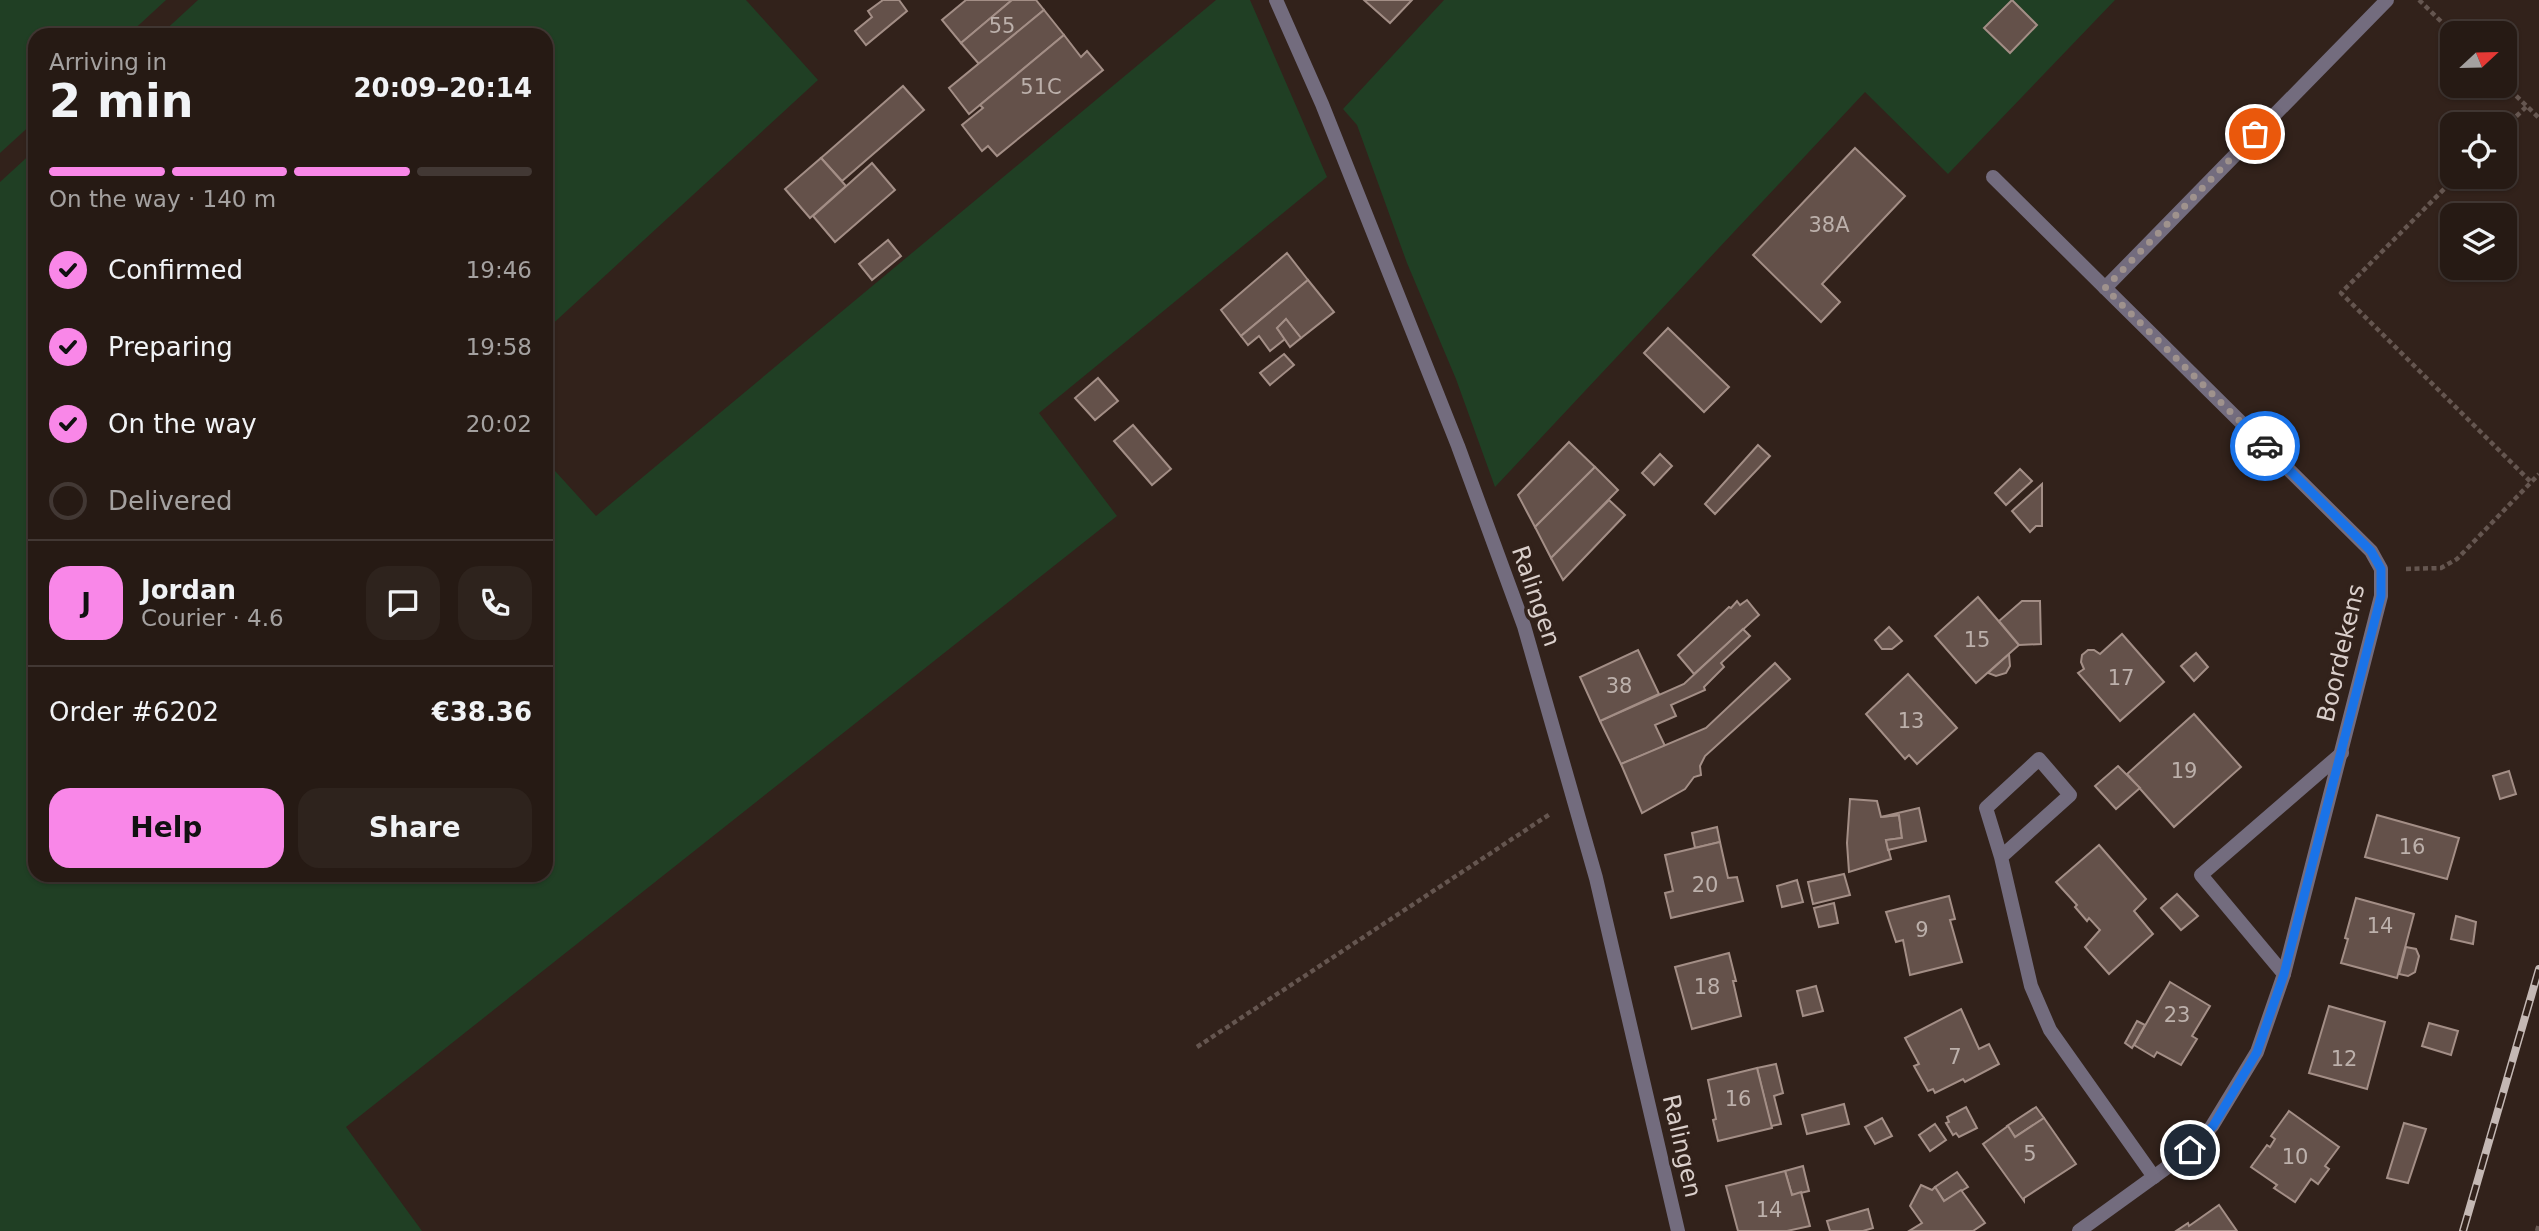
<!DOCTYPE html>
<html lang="en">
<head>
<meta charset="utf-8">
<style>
	body { margin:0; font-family:"DejaVu Sans",sans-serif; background:#2e231d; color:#f1f3f6; height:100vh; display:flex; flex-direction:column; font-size:26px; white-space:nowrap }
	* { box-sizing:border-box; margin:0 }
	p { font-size:23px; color:#a4a1a0 }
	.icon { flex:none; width:38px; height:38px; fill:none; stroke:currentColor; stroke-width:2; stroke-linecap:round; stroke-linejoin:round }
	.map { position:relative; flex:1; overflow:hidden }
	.panel { position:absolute; left:28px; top:28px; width:525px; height:854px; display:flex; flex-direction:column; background:#261a14; border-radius:21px; box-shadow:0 2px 5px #0004,0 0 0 2px #423834 }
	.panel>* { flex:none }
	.needle { width:46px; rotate:68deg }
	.controls { position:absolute; left:2440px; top:21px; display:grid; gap:14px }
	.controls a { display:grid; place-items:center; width:77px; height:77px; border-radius:14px; background:#261a14; box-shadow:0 2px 5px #0004,0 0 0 2px #423834; font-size:35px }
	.pin { position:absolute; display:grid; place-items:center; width:60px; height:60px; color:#fff; margin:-30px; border:4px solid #fff; border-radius:50%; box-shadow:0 2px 7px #0007 }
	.courier { position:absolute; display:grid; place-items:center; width:70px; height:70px; margin:-35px; border:5px solid #1a73e8; border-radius:50%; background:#fff; color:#222; box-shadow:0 2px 9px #0007 }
	.summary em { font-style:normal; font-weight:600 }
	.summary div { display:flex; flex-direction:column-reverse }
	.summary { display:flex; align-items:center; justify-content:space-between; height:119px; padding:0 21px }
	h1 { font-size:46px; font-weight:600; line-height:52px }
	.bar { display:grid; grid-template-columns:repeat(4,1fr); gap:10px 7px; align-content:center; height:84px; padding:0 21px }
	.bar i { height:9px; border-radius:5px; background:#423834 }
	.bar .active { background:#f987e8 }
	.bar p { grid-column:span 4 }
	.line { display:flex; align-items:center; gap:18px; padding:0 21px; border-top:2px solid #423834 }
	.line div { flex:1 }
	.round { display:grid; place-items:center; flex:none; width:74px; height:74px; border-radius:21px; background:#2e231d }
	ol { padding:0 21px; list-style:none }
	li { display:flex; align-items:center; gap:21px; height:77px }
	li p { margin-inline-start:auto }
	li .icon { padding:7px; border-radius:50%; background:#f987e8; color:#111; stroke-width:4 }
	li:last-child { color:#a4a1a0 }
	li i { width:38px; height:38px; border:4px solid #423834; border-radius:50% }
	.button { display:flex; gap:14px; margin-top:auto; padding:14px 21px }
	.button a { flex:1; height:80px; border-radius:21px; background:#f987e8; color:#111; font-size:28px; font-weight:600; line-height:80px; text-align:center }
	.button a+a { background:#2e231d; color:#f1f3f6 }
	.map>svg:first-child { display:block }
</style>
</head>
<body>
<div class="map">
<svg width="2539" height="1231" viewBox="0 0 2539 1231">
	<rect width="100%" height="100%" fill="#32221b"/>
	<!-- green -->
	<g fill="#203f24">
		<polygon points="0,0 166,0 128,35 35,35 35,121 0,153"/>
		<polygon points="198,0 746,0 818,80 546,330 546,35 160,35"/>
		<polygon points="1216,0 1250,0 1327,177 1039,413 1117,516 346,1127 422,1231 0,1231 0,182 35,150 35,875 546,875 546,461 596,516"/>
		<polygon points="1444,0 2115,0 1948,174 1865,92 1495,487 1456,379 1407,263 1357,125 1343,109"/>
	</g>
	<!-- building -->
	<g fill="#64514a" stroke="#a38e86" stroke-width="2">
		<polygon points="883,0 899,0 907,11 866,45 855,31 872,17 868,11"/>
		<polygon points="966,0 1012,0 961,43 942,20"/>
		<polygon points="1012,0 1036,0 1044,10 979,64 961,43"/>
		<polygon points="1364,0 1412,0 1390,23"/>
		<polygon points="2012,0 2037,25 2010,53 1984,28"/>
		<polygon points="1044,10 1064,35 969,114 949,88"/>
		<polygon points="1064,35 1081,57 1087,51 1103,70 997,156 988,146 982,151 962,125 983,108 980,105"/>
		<polygon points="903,86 924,110 842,181 821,158"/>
		<polygon points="1855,148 1905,196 1822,284 1840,302 1821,322 1753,255"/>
		<polygon points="821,158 846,186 810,218 785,189"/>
		<polygon points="872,163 895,190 835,242 813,216"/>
		<polygon points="888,240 901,256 872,280 859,264"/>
		<polygon points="1287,253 1308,280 1241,336 1221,310"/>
		<polygon points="1308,280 1334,312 1301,338 1286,319 1277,328 1285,339 1270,351 1259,336 1248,345 1241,336"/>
		<polygon points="1286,319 1301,338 1290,347 1277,328"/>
		<polygon points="1668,328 1729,387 1704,412 1644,353"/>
		<polygon points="1284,354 1294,365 1270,385 1260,373"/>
		<polygon points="1098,378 1118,401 1095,420 1075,398"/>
		<polygon points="1133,425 1171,469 1152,485 1114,441"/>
		<polygon points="1569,442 1595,467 1535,527 1518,495"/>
		<polygon points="1758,445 1770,456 1715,514 1705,504"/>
		<polygon points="1660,454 1672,466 1654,485 1642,473"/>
		<polygon points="1595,467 1618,490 1551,558 1535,527"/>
		<polygon points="2020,469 2032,481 2006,505 1995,493"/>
		<polygon points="2042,484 2042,526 2036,526 2030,532 2012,511"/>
		<polygon points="1609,500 1625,515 1563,580 1551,558"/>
		<polygon points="1978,597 2019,645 1976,683 1935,636"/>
		<polygon points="1747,600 1759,615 1694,674 1678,655 1729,607 1731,608 1737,601 1740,605"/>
		<polygon points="2022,601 2040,601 2041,644 2019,645 1999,621"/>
		<polygon points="1889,627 1902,641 1892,649 1882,649 1875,640"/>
		<polygon points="1743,629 1750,636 1721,663 1724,667 1704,687 1705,690 1671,705 1676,716 1655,725 1665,746 1621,764 1600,721 1684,684"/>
		<polygon points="2122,634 2164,682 2120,721 2078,673 2084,669 2081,662 2082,655 2088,650 2094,650 2100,654"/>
		<polygon points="1638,650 1659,694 1600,721 1580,677"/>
		<polygon points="2196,653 2208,667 2194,681 2181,666"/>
		<polygon points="2009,654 2010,666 2006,673 1996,676 1988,673"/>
		<polygon points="1775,663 1790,679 1705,756 1700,766 1701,775 1694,777 1685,789 1642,813 1621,764 1706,728"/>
		<polygon points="1908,674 1957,728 1917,764 1909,755 1905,759 1866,714"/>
		<polygon points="2194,714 2241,767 2174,827 2127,774"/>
		<polygon points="2118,766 2140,788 2116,809 2095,786"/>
		<polygon points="2509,771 2516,794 2500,799 2493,776"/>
		<polygon points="1850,799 1877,801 1881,817 1899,815 1902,838 1886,840 1891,859 1849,872 1847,843"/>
		<polygon points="1919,808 1926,841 1888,850 1886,840 1902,838 1899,815 1881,817"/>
		<polygon points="2377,815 2459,838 2447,879 2365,857"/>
		<polygon points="1717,827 1720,842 1695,848 1692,833"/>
		<polygon points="1720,842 1728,878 1737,877 1743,901 1671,918 1665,893 1673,891 1665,855"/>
		<polygon points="2099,845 2146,899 2134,911 2153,934 2109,974 2085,947 2100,930 2089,918 2087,921 2075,907 2077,905 2056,882"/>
		<polygon points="1844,874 1850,895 1813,904 1808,882"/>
		<polygon points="1797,880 1803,902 1782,907 1777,886"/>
		<polygon points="2177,894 2198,916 2181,930 2161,908"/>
		<polygon points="1949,896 1955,919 1950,920 1962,962 1910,975 1903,940 1896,942 1886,912"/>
		<polygon points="2356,898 2414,914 2397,978 2341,963 2348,939 2345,938"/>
		<polygon points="1834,903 1838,923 1819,927 1814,908"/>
		<polygon points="2456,916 2476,922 2473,944 2451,939"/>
		<polygon points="2406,947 2416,949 2419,956 2415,972 2408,976 2399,974"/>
		<polygon points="1729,953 1736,981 1733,981 1741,1016 1692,1029 1675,967"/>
		<polygon points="2170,982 2210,1006 2192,1036 2197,1039 2181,1065 2157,1052 2154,1057 2134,1045"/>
		<polygon points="1816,986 1823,1011 1803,1016 1797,991"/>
		<polygon points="2329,1006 2385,1022 2367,1089 2309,1073"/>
		<polygon points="1961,1009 1979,1049 1989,1044 1999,1064 1965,1082 1963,1079 1935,1093 1933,1089 1928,1091 1914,1066 1919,1064 1905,1038"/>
		<polygon points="2137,1021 2145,1025 2132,1048 2125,1043"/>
		<polygon points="2429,1023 2458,1031 2451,1055 2422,1046"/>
		<polygon points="1776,1064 1783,1093 1774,1096 1781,1124 1771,1126 1757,1068"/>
		<polygon points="1757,1068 1772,1128 1718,1141 1713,1120 1716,1119 1708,1080"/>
		<polygon points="1844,1104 1849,1124 1807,1134 1802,1115"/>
		<polygon points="1966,1107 1977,1128 1959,1137 1956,1133 1953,1135 1946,1123 1949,1122 1947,1117"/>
		<polygon points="2036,1107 2044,1118 2015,1137 2007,1126"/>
		<polygon points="2289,1111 2339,1147 2325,1166 2329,1169 2318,1184 2311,1179 2295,1202 2274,1188 2277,1185 2251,1167 2267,1145 2270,1147 2275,1139 2271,1136"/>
		<polygon points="1882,1118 1892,1136 1875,1144 1865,1127"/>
		<polygon points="2044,1118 2076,1164 2024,1198 2024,1201 1983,1144 2008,1126 2015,1137"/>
		<polygon points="2404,1123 2426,1129 2408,1183 2387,1178"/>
		<polygon points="1935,1124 1946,1140 1930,1151 1919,1135"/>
		<polygon points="1803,1166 1809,1191 1792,1195 1785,1171"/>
		<polygon points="1785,1171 1792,1195 1801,1192 1810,1226 1787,1231 1738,1231 1726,1186"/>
		<polygon points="1957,1172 1968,1187 1944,1201 1935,1187"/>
		<polygon points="1921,1185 1932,1190 1935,1187 1944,1201 1961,1190 1985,1223 1973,1231 1909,1231 1922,1223 1910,1206"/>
		<polygon points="2219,1205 2237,1231 2176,1231 2188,1223 2189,1226"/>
		<polygon points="1868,1209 1873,1228 1863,1231 1830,1231 1827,1221"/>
	</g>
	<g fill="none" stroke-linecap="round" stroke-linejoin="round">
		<!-- path -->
		<g stroke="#655650" stroke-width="4.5" stroke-dasharray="5 3.5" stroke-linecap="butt">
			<polyline points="2419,0 2453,33"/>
			<polyline points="2504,84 2539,118"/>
			<polyline points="2504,128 2527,106"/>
			<polyline points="2456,177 2341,293 2531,482"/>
			<polyline points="2406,569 2441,568 2457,559 2539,474"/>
			<polyline points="1197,1047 1550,814"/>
			<polyline points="2537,1231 2539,1224"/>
		</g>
		<!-- street -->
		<g stroke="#736c7e" stroke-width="14">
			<polyline points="1276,0 1322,104 1458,446 1524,626 1596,878 1678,1231"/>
			<polyline points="1993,177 2371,551 2381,569 2381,596 2284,974 2257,1052 2212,1126 2191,1150 2079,1231"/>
			<polyline points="2105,288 2387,0"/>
			<polyline points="2001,857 1986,808 2039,759 2070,795 2001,857 2031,986 2050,1030 2154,1177"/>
			<polyline points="2284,974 2201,875 2342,753"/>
		</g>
		<defs>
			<polyline id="rail" points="2463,1231 2539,969"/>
		</defs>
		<!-- rail casing -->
		<use href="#rail" stroke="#c4b8b4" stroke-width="8"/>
		<!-- rail -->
		<use href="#rail" stroke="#32221b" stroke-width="5" stroke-dasharray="16" stroke-linecap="butt"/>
	</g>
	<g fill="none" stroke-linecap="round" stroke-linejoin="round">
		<!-- done -->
		<polyline stroke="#9f928d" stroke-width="7" stroke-dasharray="0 12.6" points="2255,134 2105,288 2265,446"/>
		<!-- route -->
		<polyline stroke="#1a73e8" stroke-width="9" points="2190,1150 2213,1126 2257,1052 2284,974 2381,596 2381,569 2371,551 2265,446"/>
	</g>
	<g text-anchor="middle" stroke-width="7" stroke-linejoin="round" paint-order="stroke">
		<!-- number labels -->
		<g font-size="21" fill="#bcb0ab">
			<text x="1002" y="33">55</text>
			<text x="1041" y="94">51C</text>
			<text x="1829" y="232">38A</text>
			<text x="1977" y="647">15</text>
			<text x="2121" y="685">17</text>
			<text x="1619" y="693">38</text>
			<text x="1911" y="728">13</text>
			<text x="2184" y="778">19</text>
			<text x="2412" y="854">16</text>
			<text x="1705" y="892">20</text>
			<text x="2380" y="933">14</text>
			<text x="1922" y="937">9</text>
			<text x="1707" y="994">18</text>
			<text x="2177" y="1022">23</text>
			<text x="1955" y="1064">7</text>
			<text x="2344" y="1066">12</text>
			<text x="1738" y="1106">16</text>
			<text x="2030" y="1161">5</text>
			<text x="2295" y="1164">10</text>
			<text x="1769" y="1217">14</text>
		</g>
		<!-- street labels -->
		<g font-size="24" fill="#dacfcb" stroke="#32221b">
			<text transform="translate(1536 596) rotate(71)" y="8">Ralingen</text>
			<text transform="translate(2341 653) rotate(-77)" y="8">Boordekens</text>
			<text transform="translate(1682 1146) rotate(77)" y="8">Ralingen</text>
		</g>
	</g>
</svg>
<div class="controls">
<a><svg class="needle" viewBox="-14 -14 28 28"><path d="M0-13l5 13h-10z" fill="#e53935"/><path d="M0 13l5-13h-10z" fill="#a4a1a0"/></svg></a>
<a><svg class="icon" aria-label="locate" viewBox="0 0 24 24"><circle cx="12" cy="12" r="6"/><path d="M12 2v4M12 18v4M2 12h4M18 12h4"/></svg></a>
<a><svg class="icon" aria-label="layers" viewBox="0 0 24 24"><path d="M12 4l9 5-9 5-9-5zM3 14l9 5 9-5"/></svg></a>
</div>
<div class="pin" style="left:2255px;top:134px;background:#ea580c"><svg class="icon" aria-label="bag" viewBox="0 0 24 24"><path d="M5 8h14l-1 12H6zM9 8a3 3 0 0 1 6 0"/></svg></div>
<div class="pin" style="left:2190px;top:1150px;background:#1f2937"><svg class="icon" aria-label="home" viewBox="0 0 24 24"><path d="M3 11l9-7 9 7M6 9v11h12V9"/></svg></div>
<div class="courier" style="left:2265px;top:446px"><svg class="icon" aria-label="car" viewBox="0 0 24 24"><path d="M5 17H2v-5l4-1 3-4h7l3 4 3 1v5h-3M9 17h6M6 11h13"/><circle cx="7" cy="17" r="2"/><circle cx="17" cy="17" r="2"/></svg></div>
<section class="panel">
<div class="summary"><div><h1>2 min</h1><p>Arriving in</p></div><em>20:09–20:14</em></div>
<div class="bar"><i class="active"></i><i class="active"></i><i class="active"></i><i></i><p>On the way · 140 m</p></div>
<ol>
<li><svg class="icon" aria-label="check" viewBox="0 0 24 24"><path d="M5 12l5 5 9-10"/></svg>Confirmed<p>19:46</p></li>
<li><svg class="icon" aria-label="check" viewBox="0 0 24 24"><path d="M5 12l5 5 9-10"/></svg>Preparing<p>19:58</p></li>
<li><svg class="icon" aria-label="check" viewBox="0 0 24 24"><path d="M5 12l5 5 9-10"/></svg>On the way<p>20:02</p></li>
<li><i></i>Delivered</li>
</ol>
<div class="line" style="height:126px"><b class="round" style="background:#f987e8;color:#111">J</b><div><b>Jordan</b><p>Courier · 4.6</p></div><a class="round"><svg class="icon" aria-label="chat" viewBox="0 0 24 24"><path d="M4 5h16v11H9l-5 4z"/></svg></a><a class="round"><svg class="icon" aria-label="phone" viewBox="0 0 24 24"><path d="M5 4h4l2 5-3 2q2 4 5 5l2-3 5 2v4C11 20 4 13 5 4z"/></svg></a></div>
<div class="line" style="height:91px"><div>Order #6202</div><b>€38.36</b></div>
<div class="button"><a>Help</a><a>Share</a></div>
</section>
</div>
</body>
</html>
